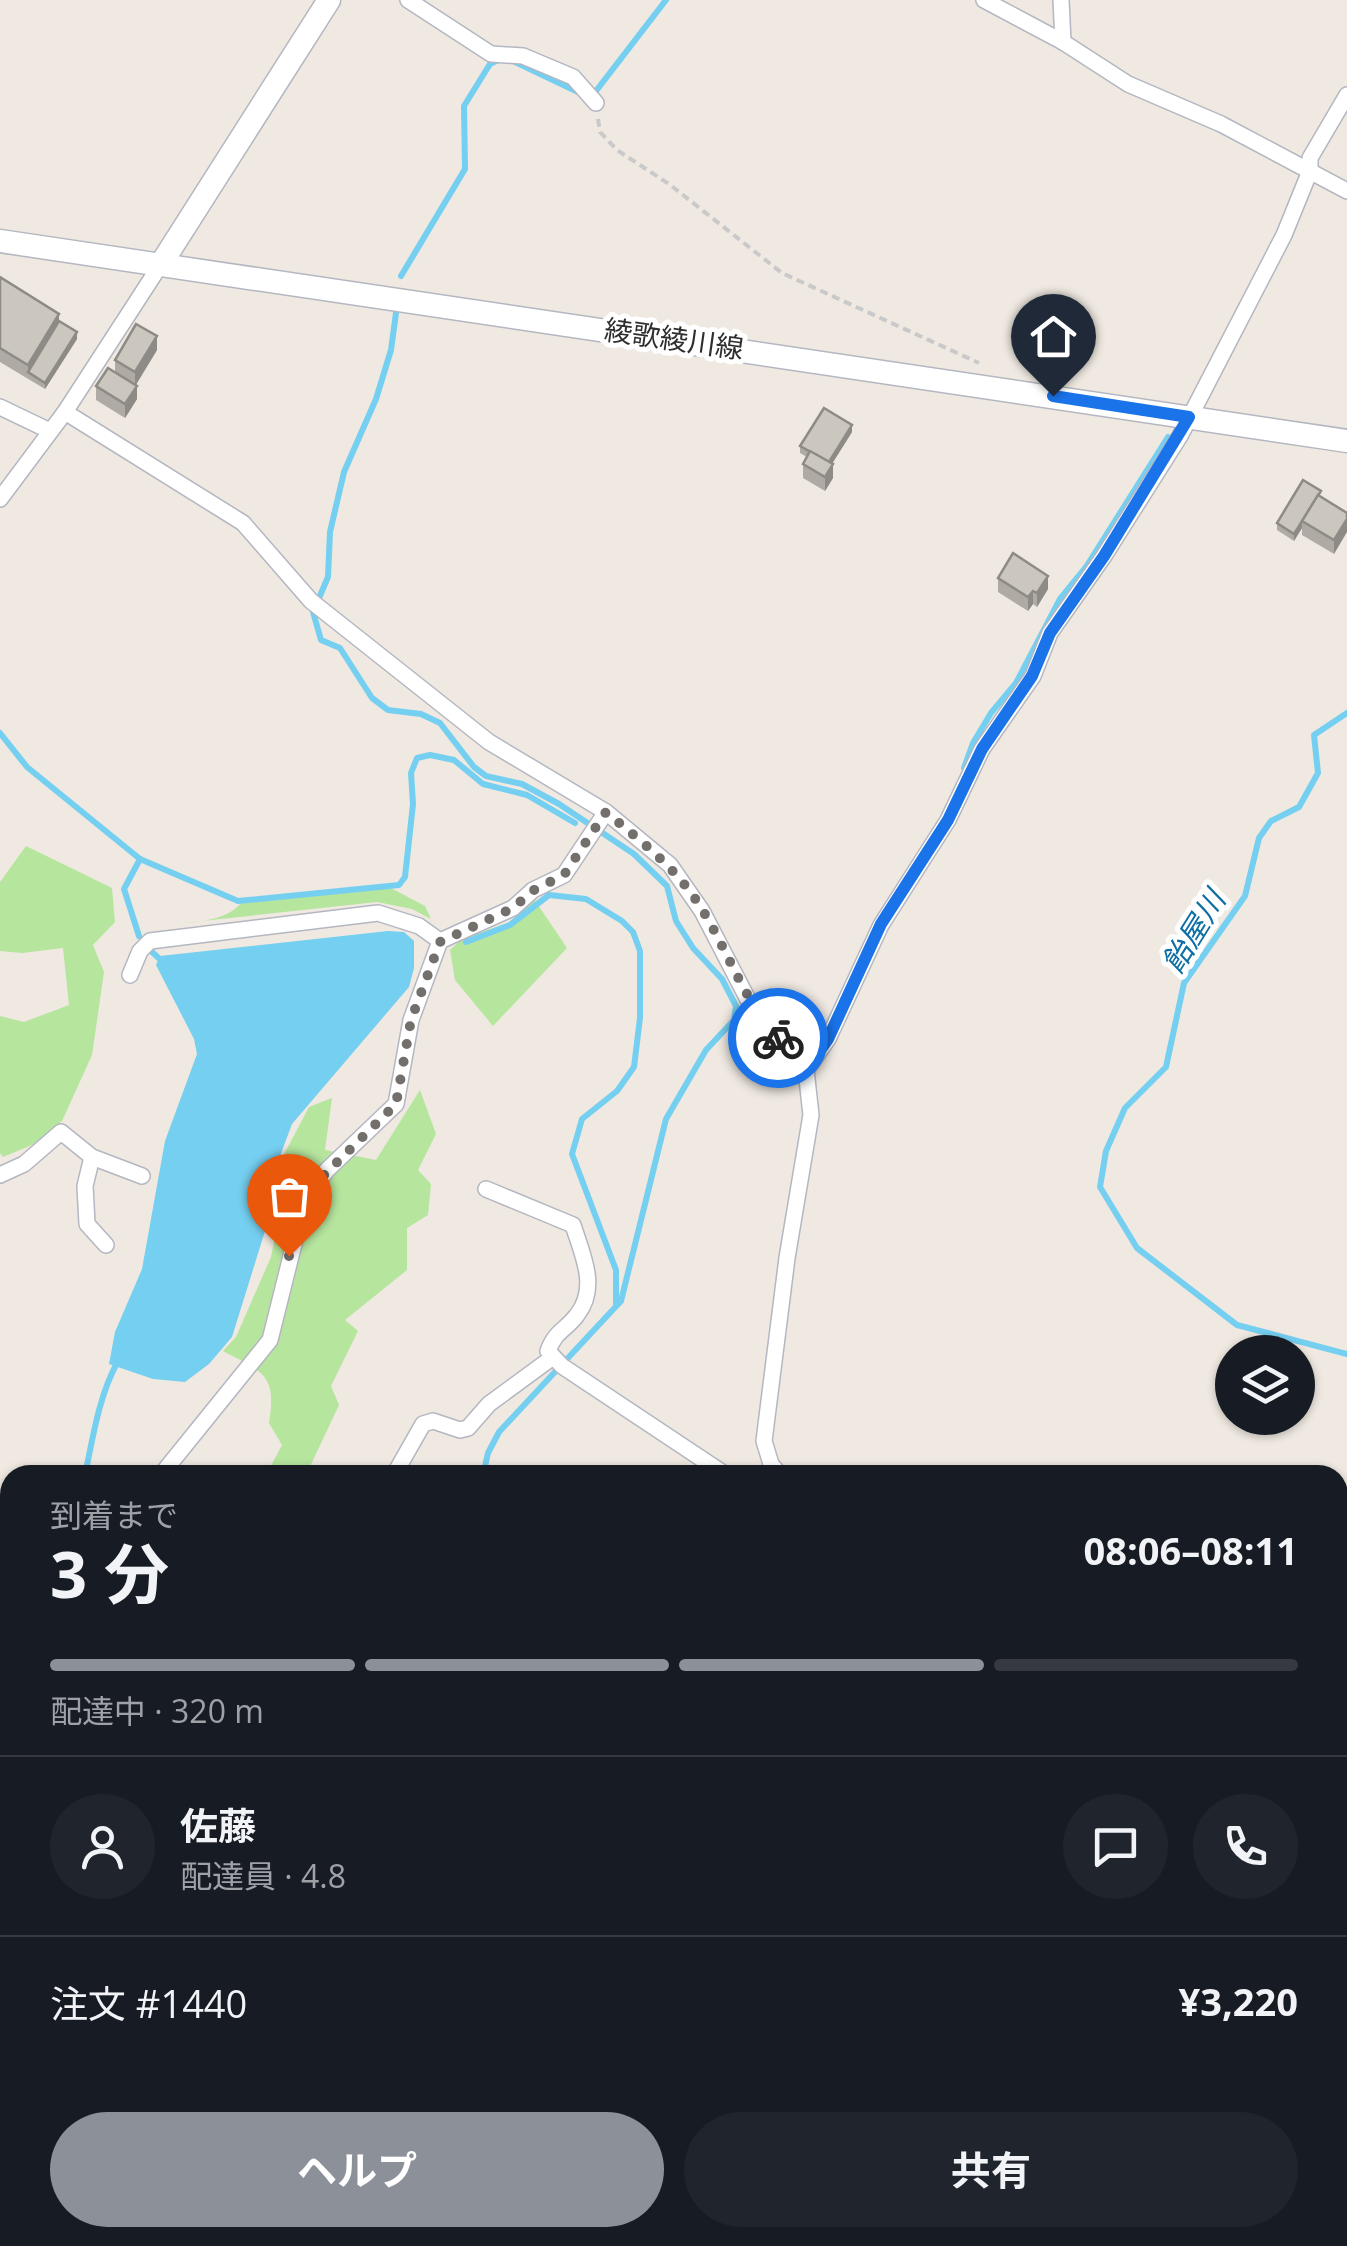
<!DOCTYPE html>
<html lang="ja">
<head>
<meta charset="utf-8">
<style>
	body { margin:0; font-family:"Open Sans","Noto Sans JP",sans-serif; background:#20242c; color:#f1f3f6; height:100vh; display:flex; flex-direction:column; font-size:38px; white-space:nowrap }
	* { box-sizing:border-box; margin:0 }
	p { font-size:32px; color:#9ea1a6 }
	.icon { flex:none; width:55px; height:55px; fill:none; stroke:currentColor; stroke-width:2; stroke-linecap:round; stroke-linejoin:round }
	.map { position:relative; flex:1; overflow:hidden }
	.panel { position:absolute; left:0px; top:1465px; width:1348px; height:782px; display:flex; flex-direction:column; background:#171b24; border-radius:30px 30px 0 0; box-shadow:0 2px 8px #0004 }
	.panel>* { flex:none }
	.fabs { position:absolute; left:1215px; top:1335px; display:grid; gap:20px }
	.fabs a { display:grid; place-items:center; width:100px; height:100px; border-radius:50%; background:#171b24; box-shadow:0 2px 8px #0004; font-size:50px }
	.pin { position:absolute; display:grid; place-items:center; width:85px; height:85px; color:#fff; margin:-102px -42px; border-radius:50% 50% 50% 0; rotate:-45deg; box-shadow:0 0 10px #0007 }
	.pin .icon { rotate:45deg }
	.courier { position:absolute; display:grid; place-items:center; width:100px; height:100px; margin:-50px; border:8px solid #1a73e8; border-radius:50%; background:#fff; color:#222; box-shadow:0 2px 12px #0007 }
	.headline em { font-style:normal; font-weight:700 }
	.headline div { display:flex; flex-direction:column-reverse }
	.headline { display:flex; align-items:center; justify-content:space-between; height:170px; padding:0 50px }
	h1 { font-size:65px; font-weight:700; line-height:75px }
	.bar { display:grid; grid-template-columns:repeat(4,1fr); gap:15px 10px; align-content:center; height:120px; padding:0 50px }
	.bar i { height:12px; border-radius:8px; background:#363941 }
	.bar .selected { background:#8c9099 }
	.bar p { grid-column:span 4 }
	.line { display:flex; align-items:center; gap:25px; padding:0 50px; border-top:2px solid #363941 }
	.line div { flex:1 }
	.round { display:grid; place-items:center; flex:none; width:105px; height:105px; border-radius:52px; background:#20242c }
	.button { display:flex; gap:20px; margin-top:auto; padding:20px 50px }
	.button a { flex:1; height:115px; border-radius:60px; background:#8c9099; color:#fff; font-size:40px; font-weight:700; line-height:115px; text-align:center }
	.button a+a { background:#20242c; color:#f1f3f6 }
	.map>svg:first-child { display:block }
</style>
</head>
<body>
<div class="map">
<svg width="1347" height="2246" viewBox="0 0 1347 2246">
	<rect width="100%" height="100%" fill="#efe9e1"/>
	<!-- green -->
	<g fill="#b6e59e">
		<polygon points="26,846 112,888 115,922 93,945 104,972 92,1055 62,1121 32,1145 3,1157 0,1153 0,1016 24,1022 69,1005 63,948 22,953 0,951 0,882"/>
		<path d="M389 887 425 906 431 919 412 909 377 902 165 925C189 922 225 923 241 903Z"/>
		<polygon points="534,899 567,948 493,1026 455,980 450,950 462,939 510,922"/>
		<path d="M420 1090 436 1134 418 1170 431 1184 428 1215 407 1228V1270L345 1320 358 1331 331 1386 339 1405 306 1475H266L282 1445 269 1423C277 1374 263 1372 223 1351L236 1337 271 1257 280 1210 281 1160 309 1107 332 1098 325 1150 376 1160Z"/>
		<polygon points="10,1775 10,2072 0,2082 0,1789"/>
	</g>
	<!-- water -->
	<polygon fill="#75cff0" points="388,931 404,932 414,941 414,968 409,987 292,1124 274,1172 270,1215 232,1337 209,1364 185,1382 153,1379 109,1364 115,1332 142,1269 165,1141 197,1054 194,1039 156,965 160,956"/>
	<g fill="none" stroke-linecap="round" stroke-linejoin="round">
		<!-- stream -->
		<g stroke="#75cff0" stroke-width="6">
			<polyline points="513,61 578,92"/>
			<polyline points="590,92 596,91 666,0"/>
			<polyline points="401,276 465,169 464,106 490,64 500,59"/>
			<polyline points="396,313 391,350 376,399 344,472 330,532 328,577 313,612 321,640 340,648 372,698 388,710 421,714 440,723 474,767 486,776 522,784 559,804 634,854 667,886 676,921 693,948 722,979 736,1006 734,1020 706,1050 666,1119 621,1301 499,1432 488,1453 483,1475"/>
			<polyline points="1347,713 1314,735 1318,773 1299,807 1271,821 1259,838 1245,896 1184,983 1166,1067 1125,1108 1106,1151 1100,1187 1137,1248 1237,1325 1347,1354"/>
			<polyline points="0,733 27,767 140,859 238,901 399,885 405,877 413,804 411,773 417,758 430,755 454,760 483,784 527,795 575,823"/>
			<polyline points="964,768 973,743 991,713 1016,683 1060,599 1086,567 1168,437"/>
			<polyline points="139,936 124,889 140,859"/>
			<polyline points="466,942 510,925 549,895 586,899 622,921 633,932 640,951 640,1018 634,1067 617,1091 582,1119 572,1154 616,1270 616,1305"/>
			<polyline points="151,951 164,963"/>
			<path d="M85 1475C93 1437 99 1396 117 1363"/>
			<polyline points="0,1600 10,1577"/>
			<polyline points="1338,1699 1346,1671"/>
			<polyline points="1338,1789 1347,1796"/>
			<polyline points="357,2238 361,2246"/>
		</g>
		<defs>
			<g id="street">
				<polyline points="408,0 491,54 523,56 573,77 596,103"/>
				<polyline points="984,0 1063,42 1128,84 1221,124 1347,191"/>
				<polyline points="1061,0 1063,42"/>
				<polyline points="0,407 50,431"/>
				<polyline points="65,412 243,523 311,601 489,742 606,812 670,865 702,911 755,1013 806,1070 811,1115 787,1258 764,1441 771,1464 780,1475"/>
				<polyline points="0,499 65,412 161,264"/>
				<polyline points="130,975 140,951 150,941 378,913 419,926 440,941"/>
				<polyline points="806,1070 828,1039 881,925 948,820 982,749 1033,676 1050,633 1104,556 1180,436 1284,235 1310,171 1310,158 1347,95"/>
				<polyline points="92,1157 85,1186 87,1224 106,1245"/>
				<polyline points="0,1175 24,1164 61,1132 92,1157 142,1176"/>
				<path d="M486 1189 573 1225C582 1254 599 1287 577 1315 565 1331 556 1330 548 1351L562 1366 726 1475"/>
				<polyline points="161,1475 270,1340 305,1200 327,1170 396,1104 411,1020 440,941 513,908 533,890 564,875 606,812"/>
				<polyline points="394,1475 423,1424 433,1421 460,1430 468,1428 489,1404 553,1357"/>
				<polyline points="1338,1609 1347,1573"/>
				<polyline points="1338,1663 1347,1672"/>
				<polyline points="0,1798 10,1787"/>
				<polyline points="1338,2168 1347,2179"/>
				<polyline points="339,2238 347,2246"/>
				<polyline points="99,2246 106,2238"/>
				<polyline points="442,2246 450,2238"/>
				<polyline points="525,2246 538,2242"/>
				<polyline points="629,2246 634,2238"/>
			</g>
			<g id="secondary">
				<polyline points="0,241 1347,441"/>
				<polyline points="161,264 329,0"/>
			</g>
		</defs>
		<!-- street casing -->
		<use href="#street" stroke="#b4b7c1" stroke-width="18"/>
		<!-- secondary casing -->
		<use href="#secondary" stroke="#b4b7c1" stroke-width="25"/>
		<!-- path -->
		<g stroke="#c9c9c9" stroke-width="4" stroke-dasharray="8 5" stroke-linecap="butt">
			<polyline points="598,119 600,132 617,150 669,184 782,273 979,363"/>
			<polyline points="1189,2246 1190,2238"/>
		</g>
		<!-- street -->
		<use href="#street" stroke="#fff" stroke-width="15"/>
		<!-- secondary -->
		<use href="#secondary" stroke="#fff" stroke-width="22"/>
	</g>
	<!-- wall -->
	<g fill="#afaba4">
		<polygon points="0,277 59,321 77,339 45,389 0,362"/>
		<polygon points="157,350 136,385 137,399 125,418 96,400 96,386 115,372 115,360"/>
		<polygon points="852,432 832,464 833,478 825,491 803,478 803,464 807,457 800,453 800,446"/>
		<polygon points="1321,497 1347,513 1334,554 1302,535 1302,528 1294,541 1277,530 1277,523"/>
		<polygon points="998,578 1048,589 1037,607 1033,604 1028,611 998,592"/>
	</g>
	<!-- shaded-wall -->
	<g fill="#8e8b86">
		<polygon points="59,314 59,328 28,372 28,365"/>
		<polygon points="77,332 77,339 45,389 45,383"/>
		<polygon points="157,336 157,350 135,386 135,372"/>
		<polygon points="137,386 137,399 125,418 125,404"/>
		<polygon points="852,425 852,432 828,470 828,464"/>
		<polygon points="833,464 833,478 825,491 825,477"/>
		<polygon points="1347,519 1347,532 1334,554 1334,540"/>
		<polygon points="1302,522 1302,528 1294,541 1294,534"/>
		<polygon points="1048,576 1048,589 1037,607 1037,593"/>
		<polygon points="1033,591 1033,604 1028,611 1028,597"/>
	</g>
	<!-- building -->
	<g fill="#cbc7bf" stroke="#8e8b86" stroke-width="2.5">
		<polygon points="0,277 59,314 28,365 0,348"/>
		<polygon points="59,321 77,332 45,383 28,372"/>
		<polygon points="136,324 157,336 135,372 115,360"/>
		<polygon points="108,368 137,386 125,404 96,386"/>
		<polygon points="824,408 852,425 829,462 800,446"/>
		<polygon points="810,451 833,464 825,477 803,464"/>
		<polygon points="1303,480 1321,491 1294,534 1277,523"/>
		<polygon points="1318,495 1347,513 1347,519 1334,540 1302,521"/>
		<polygon points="1013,553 1048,576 1037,593 1033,591 1028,597 998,578"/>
	</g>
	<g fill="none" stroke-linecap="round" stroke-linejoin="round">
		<!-- done -->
		<path stroke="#726f6d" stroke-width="10" stroke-dasharray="0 18" d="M289 1256 305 1200 313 1186 396 1104 411 1020 440 942 513 908 534 890 564 875 606 812C643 843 678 869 703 911 729 954 744 1000 778 1038"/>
		<!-- route -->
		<polyline stroke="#1a73e8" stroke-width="12" points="778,1038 806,1070 828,1039 881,924 948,820 982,749 1032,676 1050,633 1104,556 1189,417 1053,396"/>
	</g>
	<g text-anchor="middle" stroke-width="10" stroke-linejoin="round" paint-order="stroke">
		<!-- street labels -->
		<g font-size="28" fill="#2e2e2e" stroke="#fff">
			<text transform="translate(674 339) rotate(8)" y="10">綾歌綾川線</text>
		</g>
		<!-- water labels -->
		<g font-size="30" font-style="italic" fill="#0d6fa3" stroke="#fff">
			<text transform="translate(1194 932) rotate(-58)" y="10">飴屋川</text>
		</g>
	</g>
</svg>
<div class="fabs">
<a><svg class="icon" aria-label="layers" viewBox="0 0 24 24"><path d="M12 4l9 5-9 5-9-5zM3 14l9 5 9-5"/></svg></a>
</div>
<div class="pin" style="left:289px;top:1256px;background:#ea580c"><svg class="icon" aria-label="bag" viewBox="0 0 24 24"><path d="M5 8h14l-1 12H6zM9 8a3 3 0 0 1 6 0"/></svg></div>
<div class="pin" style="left:1053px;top:396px;background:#1f2937"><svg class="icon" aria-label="home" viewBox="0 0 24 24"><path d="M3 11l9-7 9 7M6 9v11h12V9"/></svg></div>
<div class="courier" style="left:778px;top:1038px"><svg class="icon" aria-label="bike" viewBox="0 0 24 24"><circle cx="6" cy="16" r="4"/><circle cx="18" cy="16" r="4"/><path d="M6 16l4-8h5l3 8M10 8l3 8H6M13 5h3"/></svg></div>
<section class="panel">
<div class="headline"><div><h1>3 分</h1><p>到着まで</p></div><em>08:06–08:11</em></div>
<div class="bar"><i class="selected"></i><i class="selected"></i><i class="selected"></i><i></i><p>配達中 · 320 m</p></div>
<div class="line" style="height:180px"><a class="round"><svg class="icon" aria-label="person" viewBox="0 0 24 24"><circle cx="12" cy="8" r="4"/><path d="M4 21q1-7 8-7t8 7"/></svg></a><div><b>佐藤</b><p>配達員 · 4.8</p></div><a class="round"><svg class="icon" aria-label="chat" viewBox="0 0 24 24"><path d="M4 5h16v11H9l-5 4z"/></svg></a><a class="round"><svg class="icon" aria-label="phone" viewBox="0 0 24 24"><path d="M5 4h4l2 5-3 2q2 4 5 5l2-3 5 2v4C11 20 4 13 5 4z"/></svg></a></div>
<div class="line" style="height:130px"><div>注文 #1440</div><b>¥3,220</b></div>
<div class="button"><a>ヘルプ</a><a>共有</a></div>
</section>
</div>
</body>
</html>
